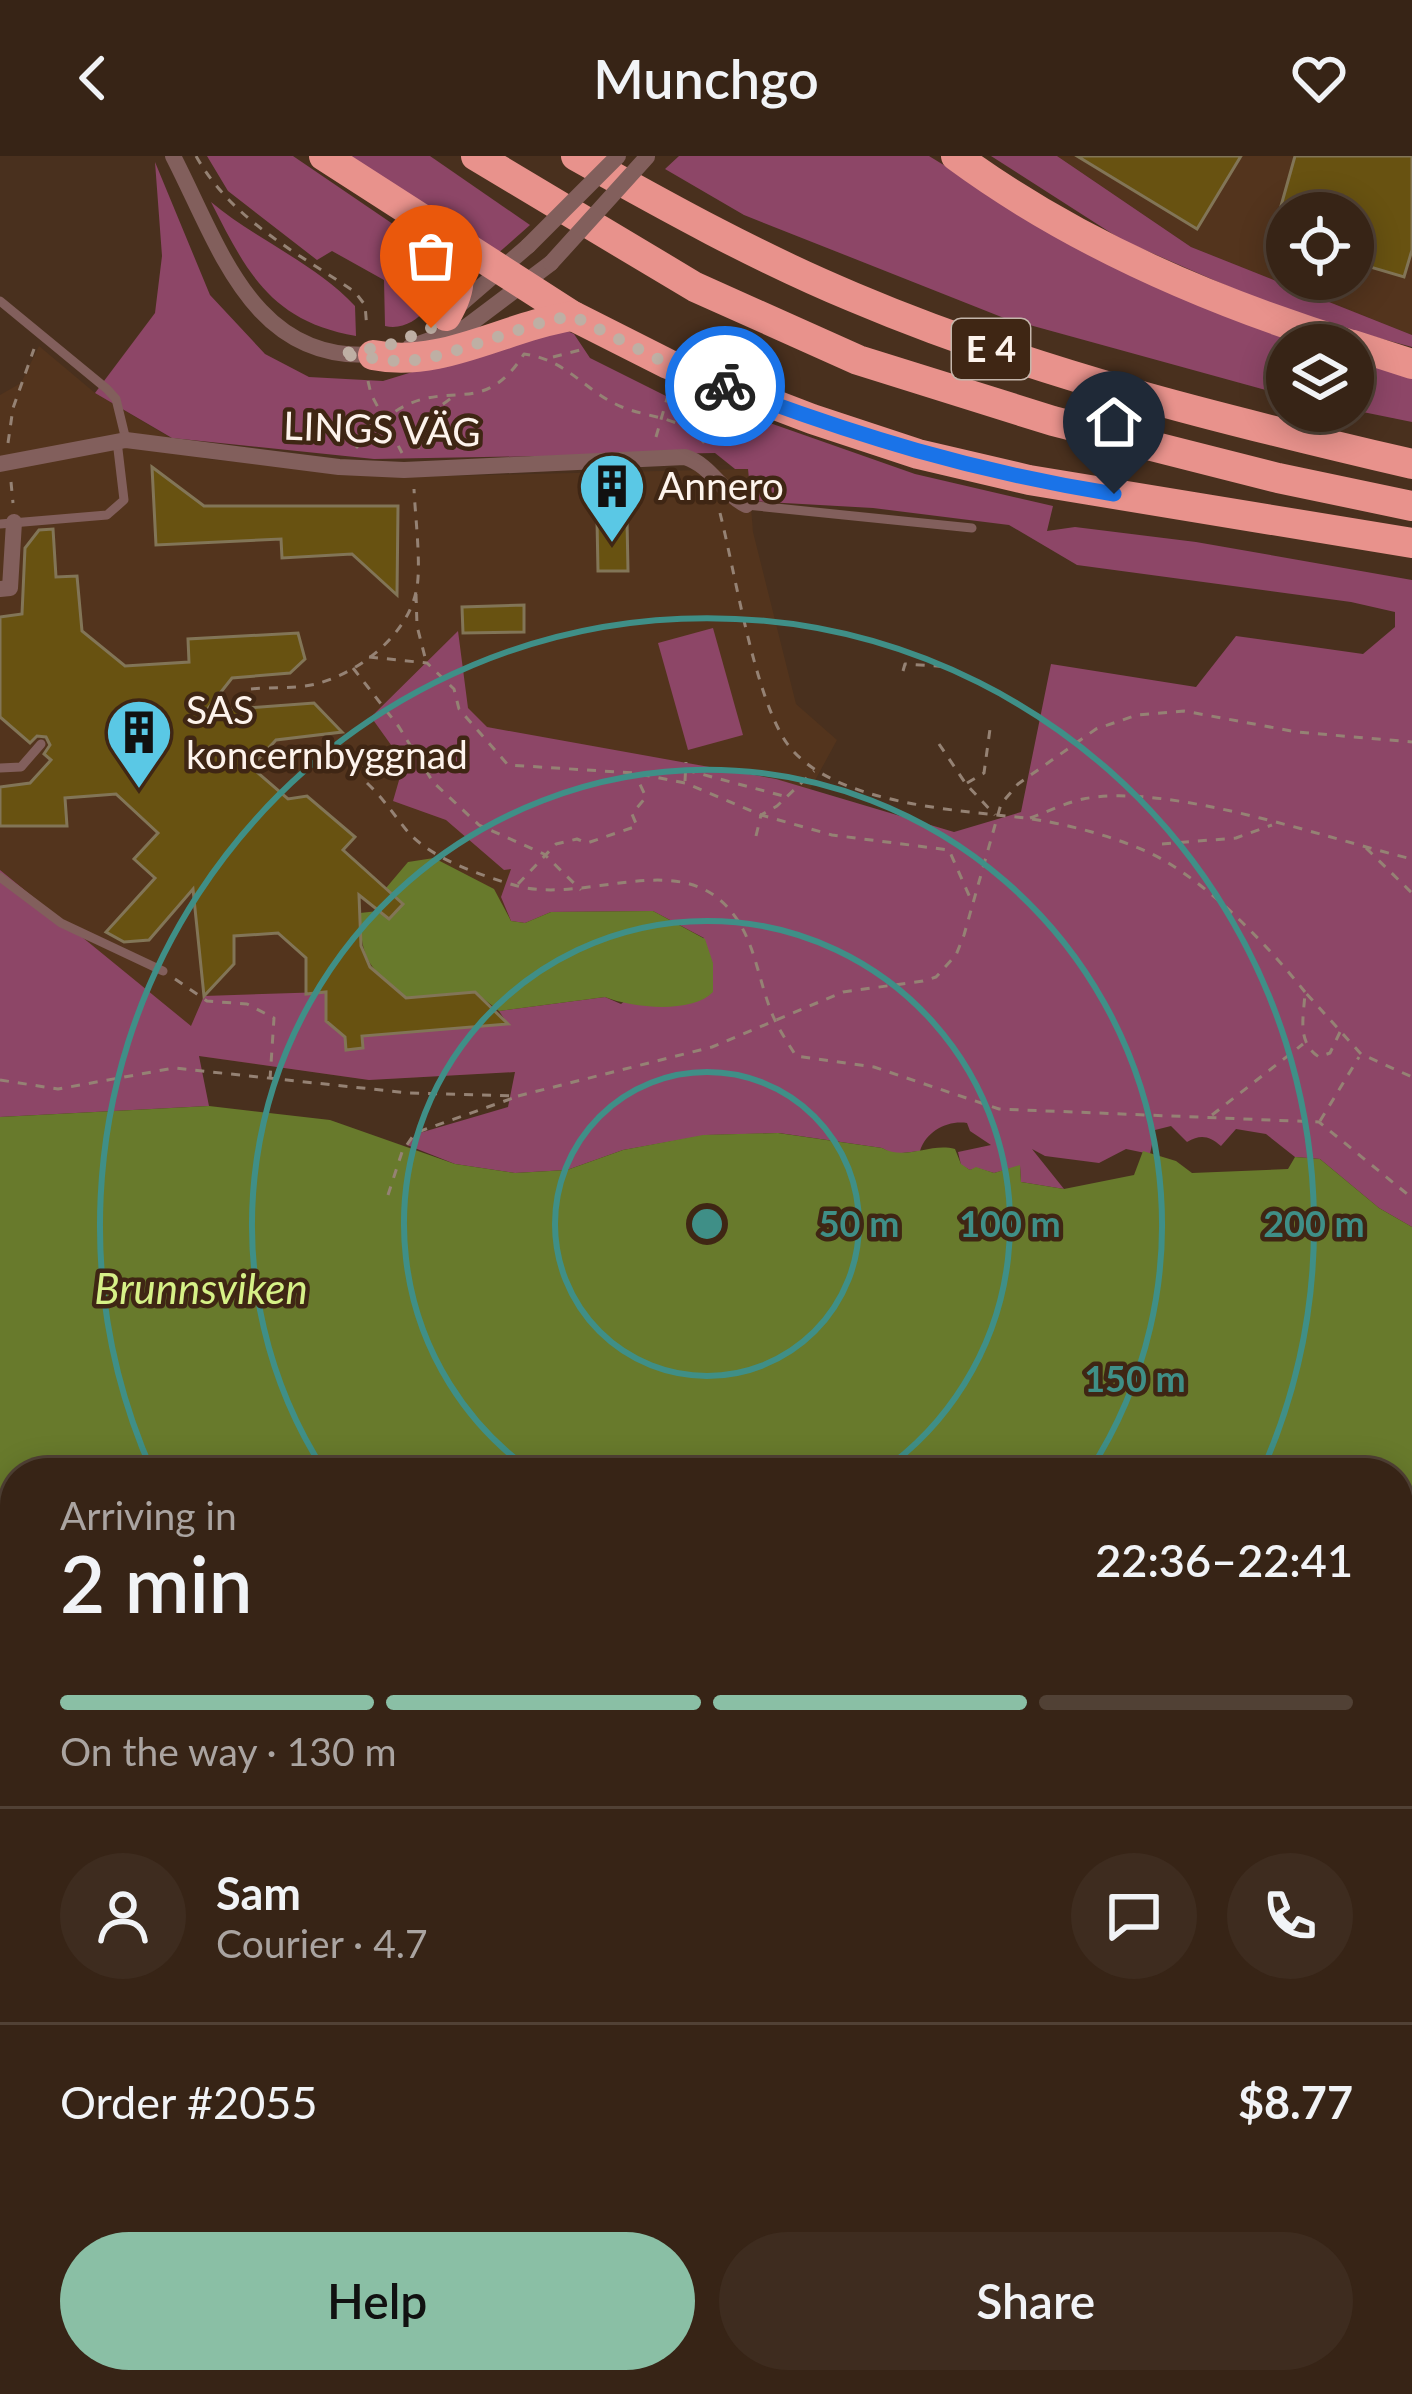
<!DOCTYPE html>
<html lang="en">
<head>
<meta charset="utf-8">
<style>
	body { margin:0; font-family:Lato,sans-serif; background:#3e2c1f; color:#f1f3f6; height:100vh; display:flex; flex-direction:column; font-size:45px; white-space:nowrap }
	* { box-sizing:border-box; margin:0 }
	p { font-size:39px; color:#aaa4a1 }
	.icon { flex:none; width:66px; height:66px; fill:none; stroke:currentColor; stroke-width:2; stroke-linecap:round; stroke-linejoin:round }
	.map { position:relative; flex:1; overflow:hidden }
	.details { position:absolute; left:0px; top:1302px; width:1413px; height:936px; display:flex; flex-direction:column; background:#372416; border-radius:48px 48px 0 0; box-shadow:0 6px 30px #0003,0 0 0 3px #514135 }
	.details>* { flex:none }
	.tools { position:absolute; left:1266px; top:36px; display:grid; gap:24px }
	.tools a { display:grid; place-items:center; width:108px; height:108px; border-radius:50%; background:#372416; box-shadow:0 6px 30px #0003,0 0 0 3px #514135; font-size:60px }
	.pin { position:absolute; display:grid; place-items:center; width:102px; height:102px; color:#fff; margin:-123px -51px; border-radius:50% 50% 50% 0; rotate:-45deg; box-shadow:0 0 12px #0007 }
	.pin .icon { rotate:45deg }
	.courier { position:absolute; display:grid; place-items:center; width:120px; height:120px; margin:-60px; border:9px solid #1a73e8; border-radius:50%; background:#fff; color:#222; box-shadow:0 3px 15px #0007 }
	.head em { font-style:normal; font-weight:600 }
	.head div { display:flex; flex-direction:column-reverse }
	.head { display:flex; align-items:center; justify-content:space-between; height:204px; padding:0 60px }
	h1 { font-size:78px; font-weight:600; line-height:90px }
	.bar { display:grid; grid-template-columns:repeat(4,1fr); gap:18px 12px; align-content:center; height:144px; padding:0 60px }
	.bar i { height:15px; border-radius:9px; background:#514135 }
	.bar .current { background:#8abfa5 }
	.bar p { grid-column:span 4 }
	.line { display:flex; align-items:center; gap:30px; padding:0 60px; border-top:3px solid #514135 }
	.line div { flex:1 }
	.round { display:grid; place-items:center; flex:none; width:126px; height:126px; border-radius:63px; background:#3e2c1f }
	.cta { display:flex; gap:24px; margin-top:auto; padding:24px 60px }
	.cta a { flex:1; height:138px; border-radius:72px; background:#8abfa5; color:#111; font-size:48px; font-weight:600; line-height:138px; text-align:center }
	.cta a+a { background:#3e2c1f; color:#f1f3f6 }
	header { display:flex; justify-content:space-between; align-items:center; height:156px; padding:0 60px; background:#372416; font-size:54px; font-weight:600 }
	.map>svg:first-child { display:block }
</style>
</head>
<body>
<header><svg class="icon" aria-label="back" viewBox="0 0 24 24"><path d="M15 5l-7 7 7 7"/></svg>Munchgo<svg class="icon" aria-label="heart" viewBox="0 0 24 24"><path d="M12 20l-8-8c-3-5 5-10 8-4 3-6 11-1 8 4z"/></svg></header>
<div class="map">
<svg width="1412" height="2238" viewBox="0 0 1412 2238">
	<rect width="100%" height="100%" fill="#49301e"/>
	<!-- built -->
	<g fill="#53341d" fill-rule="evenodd">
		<path d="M1057 0H1412V179L1191 91ZM1287 57H1353V123H1287Z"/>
		<polygon points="39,190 95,237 206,303 404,321 748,313 753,376 796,548 837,584 757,731 516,916 369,924 198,900 0,725 0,239 21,227"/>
	</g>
	<!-- green -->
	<g fill="#8d4667">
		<path d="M207 0H293L434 96 444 116C439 142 416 177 385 170L384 124 332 95 317 104 228 35Z"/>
		<polygon points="345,0 430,0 530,69 496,99"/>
		<polygon points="679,0 929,0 1097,103 1310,189 1287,189 1287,240 1004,162 744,59 665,13"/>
		<polygon points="991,0 1057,0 1191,91 1412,179 1412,191 1294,159 1122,84"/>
		<path d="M155 6 210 139 265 198 309 221 383 225 559 171 574 178 590 202 696 255 716 248 915 318 1053 350 1047 375 1075 371 1196 386 1412 424V1071L1379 1052 1320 1003 1295 1001 1266 978 1236 973 1221 990C1209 980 1201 978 1187 986L1171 970 1155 974 1150 998 1126 993 1099 1007 1045 1000 1032 993 1064 1033 1021 1026 1020 1010 994 1017 977 1012 970 1014 961 1009 958 996 991 989 970 975 967 967C948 964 926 975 920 995L893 998 882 992 779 977 707 979 623 994 567 1014 515 1017 455 1008 407 989 416 978 508 951 515 916 369 924 199 900 209 950 0 961V714L191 870 204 840 326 836V865L345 881 347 894 362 892V880L507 867 499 855 605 841 621 848 704 782 653 755 551 756 525 767 511 765 501 741 511 713 504 714 446 664 393 645 404 607 371 561 458 475 468 552 487 571 776 623 954 676 1021 656 1051 508 1196 531 1236 480 1363 498 1395 471V456L1351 446 1077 409 1009 369 873 352 751 345 748 313H735L715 297 374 303 172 282 95 237 155 157 162 100Z"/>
		<path d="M211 46C256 84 315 107 355 150L356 180C271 165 247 117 211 46Z"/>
		<polygon points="1353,203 1412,221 1412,266 1353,254"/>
		<polygon points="713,472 743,579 688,594 658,487"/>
		<polygon points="15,1933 15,2223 270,2223 261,2238 0,2238 0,1939"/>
		<polygon points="1412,2056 1412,2204 1398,2207 1398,2062"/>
		<polygon points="866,2223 918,2223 911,2230 919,2236 938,2223 1364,2223 1367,2238 845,2238"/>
	</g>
	<!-- water -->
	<g fill="#687a2c">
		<path d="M434 702 494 733 511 765 525 767 551 756 653 755 705 783 713 807V836C692 858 632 852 605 841L499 855 475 836 406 842C370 812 361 806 360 757L378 755 389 763 386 732 408 706Z"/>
		<path d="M209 950 330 964 455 1008 515 1017 567 1014 623 994 703 979 778 977 882 992C906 1005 931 986 955 993L961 1008 970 1014 976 1011 994 1017 1020 1009 1021 1026 1064 1033 1134 1019 1143 995 1176 1005 1192 1017 1288 1013 1295 1001 1320 1003 1379 1052 1412 1071V2056L1398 2062V1317H15V1933L0 1939V961Z"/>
		<polygon points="271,2223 863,2223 862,2226 851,2224 839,2238 261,2238"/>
	</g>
	<!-- building -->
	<g fill="#685211" stroke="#827557" stroke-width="3">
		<polygon points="1077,0 1241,0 1197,73"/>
		<polygon points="1295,0 1412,0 1412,94 1404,121 1353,106 1353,57 1279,57"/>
		<polygon points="152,311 204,350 398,350 397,439 352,398 282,402 281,383 156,389"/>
		<polygon points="597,364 627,364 628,415 598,415"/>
		<polygon points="53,373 56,421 77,420 82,475 125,510 189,506 188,483 298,477 305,503 290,517 232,522 206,555 314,547 342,576 276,584 251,611 288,643 307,640 355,681 343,694 403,748 389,763 359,739 361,790 370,811 406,842 475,836 508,868 362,880 363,892 346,894 345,881 326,865 326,836 306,838 306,802 278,777 234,780 234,808 204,840 193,733 149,784 124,786 106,776 155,722 134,703 158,677 116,638 65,642 67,670 0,670 0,631 30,627 51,604 44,598 50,589 46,581 37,580 30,587 0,561 0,461 22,458 25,392 39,374"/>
		<polygon points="524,449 524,476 463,477 462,451"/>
	</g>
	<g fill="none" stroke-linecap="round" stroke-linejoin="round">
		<!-- path -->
		<g stroke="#958274" stroke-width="3" stroke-dasharray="9 9" stroke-linecap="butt">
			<path d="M196 0C232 64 296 96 355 136L365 149 367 173"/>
			<polyline points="553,201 584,193"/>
			<polyline points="368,225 371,238 402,297"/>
			<polyline points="656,281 668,239"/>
			<polyline points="8,287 13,252 34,193"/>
			<path d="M356 292C369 278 383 263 399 253 451 223 483 262 524 198 568 204 584 235 622 251 652 263 686 261 706 289"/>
			<polyline points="418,293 427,260 454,240"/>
			<polyline points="11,326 13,347"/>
			<path d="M720 357C735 416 754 538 786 586 829 648 956 654 1025 662 1065 667 1130 684 1165 705 1216 735 1268 790 1305 836"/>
			<polyline points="416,438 417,470 426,505"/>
			<polyline points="369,501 427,507 454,533 459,553 508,609 634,617 685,627 761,659 832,679 949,694 972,746"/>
			<polyline points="353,512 399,571 433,626 479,669 544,698 581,734"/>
			<polyline points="903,515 905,508 951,511"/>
			<path d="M251 533C272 531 296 533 316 528 358 517 406 481 416 436 422 413 415 359 414 333"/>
			<polyline points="939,588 966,628 995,659"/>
			<polyline points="686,614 787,641"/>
			<polyline points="685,625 686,606"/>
			<path d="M367 627C383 642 394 659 408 676 432 703 480 719 514 729 579 749 667 698 720 744 755 774 756 820 773 860 779 874 788 887 796 900L874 911 999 953 1319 966 1412 1042"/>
			<polyline points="967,627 984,617 990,573 995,568"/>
			<path d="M1030 662C1047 656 1065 647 1083 643 1168 626 1325 682 1412 703"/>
			<polyline points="756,680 761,659 777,650 814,615"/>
			<polyline points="1162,688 1236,682 1272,669"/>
			<polyline points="1366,692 1412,737"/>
			<polyline points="518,728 556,688 577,683 587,687 637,670 632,658 646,641 635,618"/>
			<polyline points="175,823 207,845 247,848 274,862 270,923"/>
			<path d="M1340 876 1330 897 1319 901C1296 886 1304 860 1305 836L1361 898 1412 921"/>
			<polyline points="0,924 58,933 174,912 409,937 518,940 712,891 843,836 923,825 936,821 956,799 964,779 1001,648 1018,628 1096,573 1137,559 1184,555 1297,576 1412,586"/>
			<polyline points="1212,959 1303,888"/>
			<polyline points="1320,965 1359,901"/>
			<polyline points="388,1039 402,996 415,977 513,942"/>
			<polyline points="0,2008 15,1994"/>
			<polyline points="0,2098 15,2091"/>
			<polyline points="1398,2146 1412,2133"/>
			<polyline points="0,2157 10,2159"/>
			<polyline points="1398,2161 1412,2160"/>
			<polyline points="1042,2223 1062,2238"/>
			<polyline points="1145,2223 1154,2238"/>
			<polyline points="797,2227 806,2238"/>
			<polyline points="877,2235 909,2234 918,2238"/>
			<polyline points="177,2238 179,2223"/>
			<polyline points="213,2238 219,2223"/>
			<polyline points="874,2238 888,2223"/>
			<polyline points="925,2238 947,2223"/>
			<polyline points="1204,2238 1229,2223"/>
		</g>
		<!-- service -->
		<g stroke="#825f5c" stroke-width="9">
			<polyline points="0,145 107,233 116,243 126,284"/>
			<polyline points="746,349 972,372"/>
			<polyline points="0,368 107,359 124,344 117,285"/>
			<polyline points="0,612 21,611 41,588"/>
			<polyline points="0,721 61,767 163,815"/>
		</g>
		<!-- minor -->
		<g stroke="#825f5c" stroke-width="16">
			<path d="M173 0C220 91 253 210 379 198"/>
			<polyline points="455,153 528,90"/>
			<polyline points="410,191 466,171 551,107"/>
			<path d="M0 308 126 284 339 311 404 314 685 301C711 309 721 336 746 349"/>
			<polyline points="0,433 10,432 14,366"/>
		</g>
		<!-- motorway -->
		<g stroke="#e8928c" stroke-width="30">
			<polyline points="324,0 573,160 668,208 812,263 918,298 1029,324 1412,387"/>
			<polyline points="476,0 695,131 858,204 1053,265 1278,322 1412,350"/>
			<path d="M576 0C667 51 757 101 853 141 1032 217 1223 264 1412 308"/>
			<path d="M956 0C1074 87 1212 146 1352 189"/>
			<path d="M438 81C463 107 465 128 446 160"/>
			<polyline points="1353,189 1412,208"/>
			<path d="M373 199C442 213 505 170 573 160"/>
		</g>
		<!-- minor-bridge -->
		<g stroke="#825f5c" stroke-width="16">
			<polyline points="528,90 618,0"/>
			<polyline points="551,107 647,1"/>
		</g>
	</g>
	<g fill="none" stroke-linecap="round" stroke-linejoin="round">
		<!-- done -->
		<polyline stroke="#beafa4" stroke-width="12" stroke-dasharray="0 21.6" points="431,172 387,190 339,198 404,206 442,199 549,164 573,160 668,208 725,230"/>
		<!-- route -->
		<path stroke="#1a73e8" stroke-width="15" d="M725 230C856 280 976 316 1114 338"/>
	</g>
	<!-- distance rings -->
	<g fill="none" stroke="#3f8f87" stroke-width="6">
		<circle cx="707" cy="1068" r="152"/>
		<path d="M533 1316A303 303 0 1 1 881 1316"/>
		<path d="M325 1316A455 455 0 1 1 1089 1316"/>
		<path d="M152 1315A607 607 0 1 1 1262 1315"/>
	</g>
	<!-- icons -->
	<defs>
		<symbol id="building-pin" viewBox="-11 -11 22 30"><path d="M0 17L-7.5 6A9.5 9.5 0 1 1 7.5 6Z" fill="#5ac8e5" stroke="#3f2614"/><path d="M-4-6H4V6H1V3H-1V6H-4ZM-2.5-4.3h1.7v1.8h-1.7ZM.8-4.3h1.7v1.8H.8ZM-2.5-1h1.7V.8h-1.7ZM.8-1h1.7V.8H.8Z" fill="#111"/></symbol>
	</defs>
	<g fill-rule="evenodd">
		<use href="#building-pin" x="574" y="292" width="76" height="104"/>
		<use href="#building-pin" x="101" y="538" width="76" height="104"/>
	</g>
	<g text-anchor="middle" stroke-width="9" stroke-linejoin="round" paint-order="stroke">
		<!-- shield labels -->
		<rect fill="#3f2614" stroke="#c4b6ab" stroke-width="3" x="952" y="163" width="78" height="60" rx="9"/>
		<g font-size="36" font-weight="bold" fill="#fdf3ec">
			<text x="991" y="206">E 4</text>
		</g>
		<!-- street labels -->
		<g font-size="39" fill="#fdf3ec" stroke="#3f2614">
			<text transform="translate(382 273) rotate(2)" y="14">LINGS VÄG</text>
		</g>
		<!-- poi labels -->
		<g font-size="39" fill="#fdf3ec" stroke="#3f2614" text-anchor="start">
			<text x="658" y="344">Annero</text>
			<text x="186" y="568">SAS<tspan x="186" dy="45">koncernbyggnad</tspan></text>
		</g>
		<!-- water labels -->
		<g font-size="42" font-style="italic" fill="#d6f187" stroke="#3f2614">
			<text x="201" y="1148">Brunnsviken</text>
		</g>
	</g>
	<circle cx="707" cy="1068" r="18" fill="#3f8f87" stroke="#3f2614" stroke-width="6"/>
	<g font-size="36" text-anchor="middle" font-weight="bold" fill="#3f8f87" stroke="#3f2614" stroke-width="9" stroke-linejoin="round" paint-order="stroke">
		<text x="859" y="1081">50 m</text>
		<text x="1010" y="1081">100 m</text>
		<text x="1314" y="1081">200 m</text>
		<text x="1135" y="1236">150 m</text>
	</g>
</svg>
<div class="tools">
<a><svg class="icon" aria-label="locate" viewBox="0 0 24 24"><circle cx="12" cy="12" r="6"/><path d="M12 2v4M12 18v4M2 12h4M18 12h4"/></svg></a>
<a><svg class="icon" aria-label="layers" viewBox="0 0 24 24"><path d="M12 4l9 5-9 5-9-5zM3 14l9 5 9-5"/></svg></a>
</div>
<div class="pin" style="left:431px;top:172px;background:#ea580c"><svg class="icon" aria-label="bag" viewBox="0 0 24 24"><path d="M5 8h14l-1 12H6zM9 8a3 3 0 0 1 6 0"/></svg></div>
<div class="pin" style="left:1114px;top:338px;background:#1f2937"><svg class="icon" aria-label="home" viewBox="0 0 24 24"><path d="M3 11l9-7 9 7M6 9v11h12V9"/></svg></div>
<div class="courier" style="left:725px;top:230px"><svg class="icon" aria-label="bike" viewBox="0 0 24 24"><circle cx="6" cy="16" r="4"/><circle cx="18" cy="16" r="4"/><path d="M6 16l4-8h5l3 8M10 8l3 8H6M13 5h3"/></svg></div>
<section class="details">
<div class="head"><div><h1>2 min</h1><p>Arriving in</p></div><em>22:36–22:41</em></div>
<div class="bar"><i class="current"></i><i class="current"></i><i class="current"></i><i></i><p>On the way · 130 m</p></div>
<div class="line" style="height:216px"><a class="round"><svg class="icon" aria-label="person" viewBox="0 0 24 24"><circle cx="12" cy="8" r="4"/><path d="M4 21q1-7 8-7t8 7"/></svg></a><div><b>Sam</b><p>Courier · 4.7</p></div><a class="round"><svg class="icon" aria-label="chat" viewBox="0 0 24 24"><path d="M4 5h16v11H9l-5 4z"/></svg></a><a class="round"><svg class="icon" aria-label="phone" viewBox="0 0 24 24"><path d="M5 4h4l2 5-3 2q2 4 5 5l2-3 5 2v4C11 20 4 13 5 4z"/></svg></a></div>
<div class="line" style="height:156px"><div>Order #2055</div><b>$8.77</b></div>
<div class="cta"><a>Help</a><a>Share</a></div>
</section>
</div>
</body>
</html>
